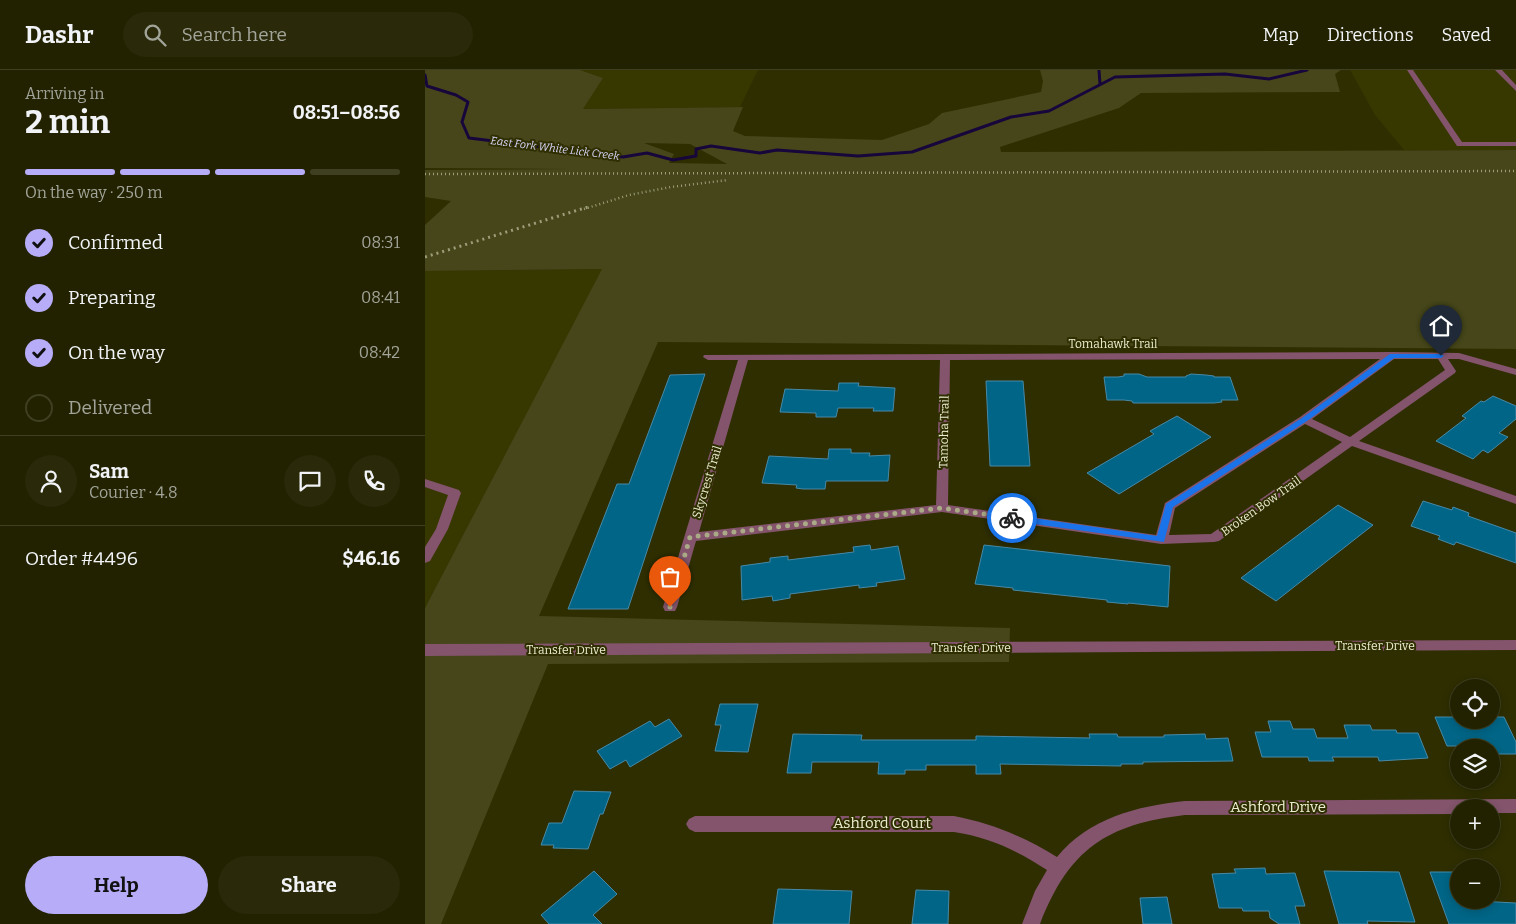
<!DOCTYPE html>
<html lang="en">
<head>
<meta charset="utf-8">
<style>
	body { margin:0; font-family:Bitter,serif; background:#2a2a0a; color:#f1f3f6; height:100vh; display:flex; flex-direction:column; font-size:19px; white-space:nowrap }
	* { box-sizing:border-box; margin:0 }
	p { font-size:16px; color:#a2a499 }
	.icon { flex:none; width:28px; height:28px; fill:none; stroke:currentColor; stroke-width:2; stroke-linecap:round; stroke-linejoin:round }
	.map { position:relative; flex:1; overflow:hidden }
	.drawer { display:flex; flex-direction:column; background:#220; width:425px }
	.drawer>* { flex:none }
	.buttons { position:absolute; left:1025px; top:609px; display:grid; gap:10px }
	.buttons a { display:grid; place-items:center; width:50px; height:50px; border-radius:50%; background:#220; box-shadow:0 2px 8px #0003,0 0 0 1px #3f3f22; font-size:25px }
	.pin { position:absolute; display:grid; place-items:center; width:42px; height:42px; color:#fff; margin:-51px -21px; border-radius:50% 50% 50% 0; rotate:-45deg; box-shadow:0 0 5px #0007 }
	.pin .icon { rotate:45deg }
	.courier { position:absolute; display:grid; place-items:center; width:50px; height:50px; margin:-25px; border:4px solid #1a73e8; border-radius:50%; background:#fff; color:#222; box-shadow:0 1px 6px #0007 }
	.summary em { font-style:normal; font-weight:700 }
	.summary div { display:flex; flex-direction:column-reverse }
	.summary { display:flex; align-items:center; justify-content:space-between; height:85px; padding:0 25px }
	h1 { font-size:32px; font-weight:700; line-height:38px }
	.bar { display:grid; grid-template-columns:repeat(4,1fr); gap:8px 5px; align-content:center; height:60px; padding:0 25px }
	.bar i { height:6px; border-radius:4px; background:#3f3f22 }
	.bar .active { background:#b6acf8 }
	.bar p { grid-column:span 4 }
	.line { display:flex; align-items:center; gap:12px; padding:0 25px; border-top:1px solid #3f3f22 }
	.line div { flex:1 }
	.round { display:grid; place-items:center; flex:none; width:52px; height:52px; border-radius:26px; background:#2a2a0a }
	ol { padding:0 25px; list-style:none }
	li { display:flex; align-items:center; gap:15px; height:55px }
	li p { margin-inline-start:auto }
	li .icon { padding:5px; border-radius:50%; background:#b6acf8; color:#111; stroke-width:4 }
	li:last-child { color:#a2a499 }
	li i { width:28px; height:28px; border:2px solid #3f3f22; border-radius:50% }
	.action { display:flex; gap:10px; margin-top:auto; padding:10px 25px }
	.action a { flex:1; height:58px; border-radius:30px; background:#b6acf8; color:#111; font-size:20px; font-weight:700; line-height:58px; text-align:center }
	.action a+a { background:#2a2a0a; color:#f1f3f6 }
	header { display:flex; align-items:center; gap:30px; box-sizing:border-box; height:70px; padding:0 25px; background:#220; border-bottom:1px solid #3f3f22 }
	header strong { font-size:24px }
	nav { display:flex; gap:28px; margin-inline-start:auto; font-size:18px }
	.search { width:350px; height:45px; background:#2a2a0a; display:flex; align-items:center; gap:12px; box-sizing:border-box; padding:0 18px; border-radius:28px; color:#a2a499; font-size:19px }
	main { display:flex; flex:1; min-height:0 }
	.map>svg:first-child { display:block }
</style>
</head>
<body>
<header>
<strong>Dashr</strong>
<div class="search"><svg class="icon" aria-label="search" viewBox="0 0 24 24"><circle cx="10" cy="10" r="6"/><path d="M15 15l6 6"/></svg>Search here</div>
<nav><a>Map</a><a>Directions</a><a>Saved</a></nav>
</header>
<main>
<section class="drawer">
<div class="summary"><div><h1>2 min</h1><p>Arriving in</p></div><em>08:51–08:56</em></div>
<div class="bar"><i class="active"></i><i class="active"></i><i class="active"></i><i></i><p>On the way · 250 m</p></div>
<ol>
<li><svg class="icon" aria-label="check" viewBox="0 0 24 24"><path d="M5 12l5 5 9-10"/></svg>Confirmed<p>08:31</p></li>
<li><svg class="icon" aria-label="check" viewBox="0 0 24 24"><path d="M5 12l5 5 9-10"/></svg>Preparing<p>08:41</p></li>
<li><svg class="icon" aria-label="check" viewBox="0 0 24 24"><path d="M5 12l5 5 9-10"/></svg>On the way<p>08:42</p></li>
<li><i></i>Delivered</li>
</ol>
<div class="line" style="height:90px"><a class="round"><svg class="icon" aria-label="person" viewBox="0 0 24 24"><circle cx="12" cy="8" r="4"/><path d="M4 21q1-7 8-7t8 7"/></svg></a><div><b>Sam</b><p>Courier · 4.8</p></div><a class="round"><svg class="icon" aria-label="chat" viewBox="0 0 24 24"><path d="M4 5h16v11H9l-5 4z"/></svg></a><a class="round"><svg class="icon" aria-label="phone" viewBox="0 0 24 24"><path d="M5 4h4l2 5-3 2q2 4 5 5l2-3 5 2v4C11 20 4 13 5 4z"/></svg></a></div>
<div class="line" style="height:65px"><div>Order #4496</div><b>$46.16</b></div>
<div class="action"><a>Help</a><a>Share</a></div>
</section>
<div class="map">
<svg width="1091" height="854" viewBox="0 0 1091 854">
	<rect width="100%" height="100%" fill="#2e2e00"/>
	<!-- built -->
	<g fill="#373700">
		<polygon points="155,0 333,0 315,37 157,39 178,8"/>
		<polygon points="925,0 1091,0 1091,80 979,80 950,45"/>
		<polygon points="178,199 0,538 0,201"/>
	</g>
	<!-- green -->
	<path fill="#46461a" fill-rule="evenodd" d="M0 0H155L178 8 158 39 318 37 308 61 320 66 457 70 504 54 517 43 616 22 618 11 615 0H916L910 4 915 22 716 23 694 38 575 77 576 82 1091 80V279L233 272 114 546 585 558 584 592 123 594 16 854H0V538L177 199 0 201V155L26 131 0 127V100L144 99 0 98ZM219 73 265 74 302 94 244 93 249 84Z"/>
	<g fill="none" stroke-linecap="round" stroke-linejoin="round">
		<!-- stream -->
		<g stroke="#17063b" stroke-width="3">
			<polyline points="674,0 675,14"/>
			<polyline points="0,5 2,16 31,25 43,32 37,52 44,68 198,87 222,83 248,90 271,86 271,79 286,76 335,83 352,80 433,86 487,82 586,47 624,41 690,7 800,4 844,9 882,0"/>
		</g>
	</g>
	<!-- building -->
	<g fill="#006586" stroke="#4789a7">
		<polygon points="280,304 203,539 143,539 192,414 204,414 245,305"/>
		<polygon points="699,304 714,304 722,307 761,307 761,306 766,304 781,305 789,306 789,307 805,307 813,330 796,330 797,332 789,333 708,333 707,331 699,330 682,330 679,307 693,307 699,306"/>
		<polygon points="561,311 598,311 605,396 565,396"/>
		<polygon points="414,313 434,313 433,316 470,318 468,341 448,341 449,338 413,338 411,347 391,347 391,343 355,342 360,319 413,321"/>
		<polygon points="1068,326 1091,336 1091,349 1074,363 1083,367 1063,383 1058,380 1048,389 1011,371 1041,348 1037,346 1056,331 1059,332"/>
		<polygon points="752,346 786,367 694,424 662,403 729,364 725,361"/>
		<polygon points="404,379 426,379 426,383 445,383 444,386 465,385 463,411 401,411 400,419 378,419 371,418 372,415 337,413 344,386 403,389"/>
		<polygon points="998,431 1027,440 1028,437 1044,443 1043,446 1091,463 1091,493 1031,472 1029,475 1013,469 1015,466 986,456"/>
		<polygon points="913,435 948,455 851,531 816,508"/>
		<polygon points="445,475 446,480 473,476 480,509 451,513 452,516 434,518 434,515 365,524 365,528 348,531 347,526 317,530 316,496 345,492 345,488 363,486 363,490 429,482 428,477"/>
		<polygon points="559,475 745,496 743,537 703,533 703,534 682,532 682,530 588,520 588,518 550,514"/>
		<polygon points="295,634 333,634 323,682 290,681 296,655 290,655"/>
		<polygon points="1010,647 1034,647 1034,650 1066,650 1066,647 1079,647 1091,672 1091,684 1069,684 1066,676 1022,676"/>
		<polygon points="244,649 257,666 205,697 201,690 185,699 172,681 225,651 230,657"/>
		<polygon points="843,651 865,651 868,659 889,659 892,668 923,668 919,655 945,655 947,660 971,660 972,663 993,663 1003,688 954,691 953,687 907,687 909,691 884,691 883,687 837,687 830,662 846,662"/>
		<polygon points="368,664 437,665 436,670 551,670 551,666 665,668 664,664 692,664 693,667 739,667 739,665 780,664 781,669 803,668 808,691 718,692 718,694 696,694 696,696 575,694 576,704 551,704 551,695 501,695 501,700 480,700 480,704 453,704 454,692 387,692 386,703 362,703"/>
		<polygon points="149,721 186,722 178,744 175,744 163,779 128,778 129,775 116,775 124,753 137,753"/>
		<polygon points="840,798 841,804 870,803 880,836 870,836 875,854 854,854 845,848 844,841 818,841 817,838 794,838 787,804 811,803 809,799"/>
		<polygon points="169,801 192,824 168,845 177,854 124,854 116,845"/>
		<polygon points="899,801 974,802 990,852 942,851 943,854 914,854"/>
		<polygon points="1005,802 1034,802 1034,830 1091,833 1091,854 1024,854"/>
		<polygon points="353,819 427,821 424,854 348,854"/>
		<polygon points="491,820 524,821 523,854 487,854"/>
		<polygon points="742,827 747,854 718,854 715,828"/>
	</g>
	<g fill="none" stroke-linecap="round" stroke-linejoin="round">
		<!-- minor -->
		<g fill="#83546b" fill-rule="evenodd">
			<polygon points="982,0 988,0 1037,72 1091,72 1091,76 1032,76"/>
			<polygon points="1070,0 1077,0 1091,15 1091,21"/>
			<path d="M968 282 1034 283 1091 299V305L1034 289H1023L1031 301 1030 303 934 371 1091 426V434L927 376 794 471 789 472 736 474 517 442 271 471 252 537 250 541H240L238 537 313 290H283L278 287 279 285ZM955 289 875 347 740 433 731 465 523 435 525 290ZM969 289H1013L1020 300 925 367 887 349ZM323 290H515L511 435 274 462ZM880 354 917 372 786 464 744 465 750 438Z"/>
			<polygon points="0,409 34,420 36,423 23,459 5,491 0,493 0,477 11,459 23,425 0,417"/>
			<polygon points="1091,570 1091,580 0,586 0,574"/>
			<path d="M1091 729V743H1066V738H1034V744L760 745C682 754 644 779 615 854H597L610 821 622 800C593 781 564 767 529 762H270L264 759 261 754 264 749 270 746H529C566 753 600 767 632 787 664 748 712 736 760 731Z"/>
		</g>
		<!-- rail-far1 -->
		<g stroke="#9d9e79" stroke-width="2.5" stroke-dasharray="1 3" stroke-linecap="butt">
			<polyline points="0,104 1091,101"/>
			<polyline points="159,139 204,125 246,117 303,110"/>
		</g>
		<!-- rail -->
		<polyline stroke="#9d9e79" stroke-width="3" stroke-dasharray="2 4" stroke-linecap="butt" points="0,187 163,137"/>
	</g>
	<!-- route -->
	<polygon fill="#1a73e8" points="965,284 1016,284 1019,286 1016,288 969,288 882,351 748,437 739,472 587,451 583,448 587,445 732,466 741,434 877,348"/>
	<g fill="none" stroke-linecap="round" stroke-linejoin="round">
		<!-- done -->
		<polyline stroke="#aaaa87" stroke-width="5" stroke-dasharray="0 9" points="245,537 265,467 517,438 587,448"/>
	</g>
	<g text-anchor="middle" stroke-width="4" stroke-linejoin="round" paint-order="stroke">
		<!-- far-water labels -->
		<g font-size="11" font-style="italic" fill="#dad7fb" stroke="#2e2e00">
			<text transform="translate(130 78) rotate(7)" y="4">East Fork White Lick Creek</text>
		</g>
		<!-- street labels -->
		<g font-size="12" fill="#ecedcf" stroke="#2e2e00">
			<text x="688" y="278">Tomahawk Trail</text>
			<text transform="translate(519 362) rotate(-89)" y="4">Tamoha Trail</text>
			<text transform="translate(282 412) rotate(-73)" y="4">Skycrest Trail</text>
			<text transform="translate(836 436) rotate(-35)" y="4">Broken Bow Trail</text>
			<text x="950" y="580">Transfer Drive</text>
			<text x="546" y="582">Transfer Drive</text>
			<text x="141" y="584">Transfer Drive</text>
		</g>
		<!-- near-street labels -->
		<g font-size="15" fill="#ecedcf" stroke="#2e2e00">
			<text x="853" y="742">Ashford Drive</text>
			<text x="457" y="758">Ashford Court</text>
		</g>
	</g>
</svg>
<div class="buttons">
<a><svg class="icon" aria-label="locate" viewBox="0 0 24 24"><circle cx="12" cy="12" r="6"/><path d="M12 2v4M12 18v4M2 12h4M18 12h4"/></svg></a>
<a><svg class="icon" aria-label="layers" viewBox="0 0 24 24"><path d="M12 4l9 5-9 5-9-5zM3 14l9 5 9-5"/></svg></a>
<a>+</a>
<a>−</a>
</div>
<div class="pin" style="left:245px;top:537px;background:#ea580c"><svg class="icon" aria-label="bag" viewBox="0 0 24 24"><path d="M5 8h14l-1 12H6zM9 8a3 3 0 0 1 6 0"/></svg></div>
<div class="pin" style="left:1016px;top:286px;background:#1f2937"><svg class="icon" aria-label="home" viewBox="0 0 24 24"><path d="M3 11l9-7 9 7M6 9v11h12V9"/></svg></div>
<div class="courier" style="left:587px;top:448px"><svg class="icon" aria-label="bike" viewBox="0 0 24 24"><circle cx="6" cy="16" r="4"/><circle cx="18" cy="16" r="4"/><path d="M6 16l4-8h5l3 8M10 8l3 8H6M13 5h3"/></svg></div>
</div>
</main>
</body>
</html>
